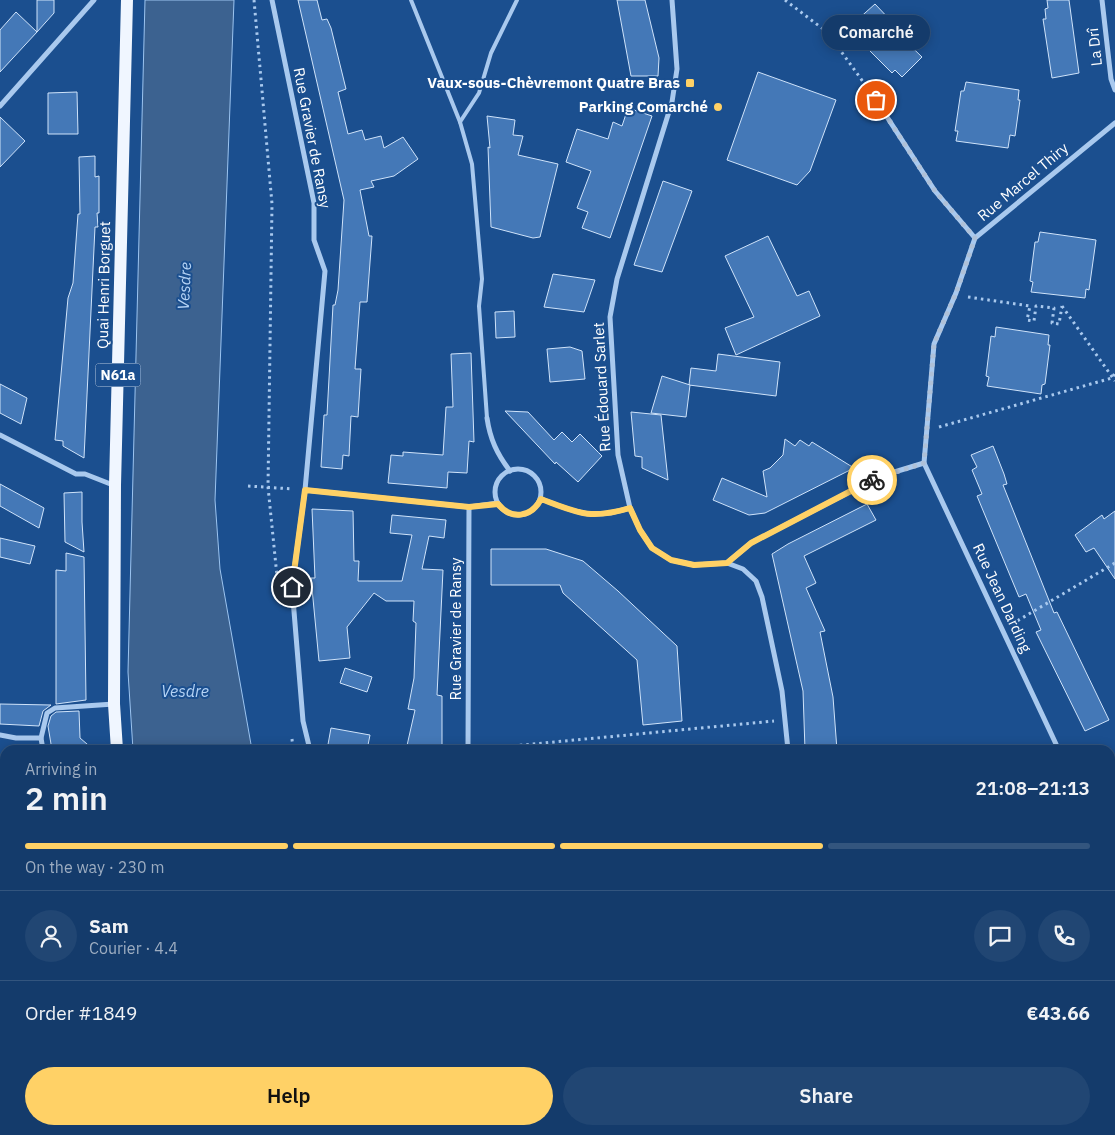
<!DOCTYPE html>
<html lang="en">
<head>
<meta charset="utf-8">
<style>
	body { margin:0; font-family:"IBM Plex Sans",sans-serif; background:#214673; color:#f1f3f6; height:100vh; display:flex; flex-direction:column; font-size:19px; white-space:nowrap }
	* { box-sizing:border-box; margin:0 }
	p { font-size:16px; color:#9dadc1 }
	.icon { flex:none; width:28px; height:28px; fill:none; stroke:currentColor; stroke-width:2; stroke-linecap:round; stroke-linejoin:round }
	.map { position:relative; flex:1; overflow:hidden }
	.panel { position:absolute; left:0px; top:745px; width:1115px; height:390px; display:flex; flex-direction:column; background:#143b6b; border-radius:15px 15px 0 0; box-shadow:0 2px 12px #0003,0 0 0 1px #33557e }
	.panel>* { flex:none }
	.pin { position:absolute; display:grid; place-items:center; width:42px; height:42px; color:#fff; margin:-21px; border:2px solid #fff; border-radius:50%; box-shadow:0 1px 5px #0007 }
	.courier { position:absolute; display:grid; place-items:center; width:50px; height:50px; margin:-25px; border:4px solid #ffd166; border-radius:50%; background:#fff; color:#222; box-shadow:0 1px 6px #0007 }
	.bubble { position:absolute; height:35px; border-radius:18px; background:#143b6b; box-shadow:0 2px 12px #0003,0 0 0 1px #33557e; font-size:16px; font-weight:600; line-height:35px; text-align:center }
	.headline em { font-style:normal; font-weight:600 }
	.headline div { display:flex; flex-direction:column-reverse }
	.headline { display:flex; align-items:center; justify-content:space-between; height:85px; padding:0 25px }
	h1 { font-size:32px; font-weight:600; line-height:38px }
	.bar { display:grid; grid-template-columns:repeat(4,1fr); gap:8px 5px; align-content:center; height:60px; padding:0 25px }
	.bar i { height:6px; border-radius:4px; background:#33557e }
	.bar .on { background:#ffd166 }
	.bar p { grid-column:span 4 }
	.line { display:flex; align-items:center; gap:12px; padding:0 25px; border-top:1px solid #33557e }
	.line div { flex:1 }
	.round { display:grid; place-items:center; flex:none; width:52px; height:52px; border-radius:26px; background:#214673 }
	.cta { display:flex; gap:10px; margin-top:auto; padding:10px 25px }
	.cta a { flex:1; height:58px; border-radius:30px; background:#ffd166; color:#111; font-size:20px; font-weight:600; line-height:58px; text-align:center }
	.cta a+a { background:#214673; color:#f1f3f6 }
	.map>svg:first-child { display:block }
</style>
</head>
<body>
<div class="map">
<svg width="1115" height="1135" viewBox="0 0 1115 1135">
	<rect width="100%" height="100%" fill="#1b4f8f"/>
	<!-- water -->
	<g fill="#3c6290" stroke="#9cc4f0">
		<polygon points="145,0 234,0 215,500 220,569 252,750 133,750 128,672"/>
		<polygon points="220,1130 339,1130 341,1135 222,1135"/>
	</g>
	<!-- building -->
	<g fill="#4478b7" stroke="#cfe3fa">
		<polygon points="37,0 54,0 54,13 37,32"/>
		<polygon points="298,0 317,0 322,20 327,19 331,28 346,89 338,92 348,134 362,130 365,140 381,136 384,148 403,137 418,159 394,176 371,181 374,187 360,190 369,236 372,236 367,302 360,302 355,369 361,369 358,417 351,416 349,456 343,455 342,469 321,467 324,415 327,415 333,305 335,305 338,290 344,200"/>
		<polygon points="617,0 645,0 659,58 658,76 631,76"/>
		<polygon points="1047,0 1069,0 1079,73 1052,78 1043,19 1046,19 1045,9 1048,8"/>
		<polygon points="875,4 893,23 890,26 922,57 902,77 895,70 892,73 866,47 863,49 846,30"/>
		<polygon points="16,12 37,32 0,72 0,30"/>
		<polygon points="758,72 836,100 810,171 797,185 727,160"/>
		<polygon points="966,82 1019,90 1018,100 1020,100 1015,136 1010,135 1008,148 956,141 958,131 955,131 961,91 964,91"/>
		<polygon points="77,92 78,134 48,134 48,93"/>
		<polygon points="628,108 652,116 610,238 582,228 588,212 577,208 591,171 566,162 577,129 608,139 613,122 622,126"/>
		<polygon points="487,116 515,120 513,135 523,136 518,155 558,164 540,237 533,238 491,227 488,147 490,148"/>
		<polygon points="0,117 25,141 0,167"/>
		<polygon points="95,156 95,177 99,176 99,213 97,213 98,227 95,227 84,458 63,446 63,441 55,440 68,298 73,283 78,214 80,214 79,157"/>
		<polygon points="663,181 692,191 662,272 634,265"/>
		<polygon points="1040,232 1096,240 1089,290 1086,289 1085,298 1031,292 1033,282 1030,281 1035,242 1038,242"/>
		<polygon points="768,236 797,296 809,291 820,316 736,355 725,328 754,317 725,256"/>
		<polygon points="553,274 595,280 584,312 544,307"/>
		<polygon points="514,311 515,337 496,338 495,312"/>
		<polygon points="996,327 1049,335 1048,345 1050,345 1045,384 1042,385 1041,394 987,386 989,377 986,376 991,336 995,337"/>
		<polygon points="570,347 582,351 585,379 550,382 547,349"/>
		<polygon points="471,353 474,442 469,441 467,473 448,472 447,488 388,483 391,455 403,456 403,452 443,455 446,407 453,407 451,354"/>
		<polygon points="718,354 780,362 776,396 689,385 691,368 716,371"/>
		<polygon points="662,376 690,385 686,417 651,413"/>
		<polygon points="0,384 27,398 21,424 0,413"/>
		<polygon points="505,411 528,412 554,440 562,432 572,442 580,434 602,456 578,482 556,462 555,464"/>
		<polygon points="631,412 661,415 668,480 642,468 642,457 635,456"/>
		<polygon points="785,439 795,446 800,440 809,446 812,442 854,468 765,513 749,515 713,500 722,478 767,497 763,471 770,468 783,455"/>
		<polygon points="993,446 1004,474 1007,484 1003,485 1054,613 1057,612 1109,720 1085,731 1036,632 1041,630 1026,594 1019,597 977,496 982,494 972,470 977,467 971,455"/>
		<polygon points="0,484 44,508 39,528 0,506"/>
		<polygon points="82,492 82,522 84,552 65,542 64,493"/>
		<polygon points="867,504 876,520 804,556 816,583 806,588 825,631 820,632 833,697 837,750 805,750 803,691 772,554 788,544"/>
		<polygon points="312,509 353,511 354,561 359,561 358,581 402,581 412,535 390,533 392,515 446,520 444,538 429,536 422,569 443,570 437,695 442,696 442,750 406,750 415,710 408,709 414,678 416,623 413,621 414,601 386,601 374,593 347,627 350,658 319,661 311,578 315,578"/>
		<polygon points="1115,511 1115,579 1094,548 1086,552 1075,535 1102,515 1104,519"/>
		<polygon points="0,538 35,546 30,564 0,557"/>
		<polygon points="491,549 546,549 583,561 618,591 677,646 682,721 643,725 637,660 563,593 560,585 491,585"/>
		<polygon points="66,553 84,557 86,700 56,704 56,570 66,571"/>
		<polygon points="345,668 372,677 367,692 340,683"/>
		<polygon points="0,704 51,705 43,711 39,726 0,724"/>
		<polygon points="79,711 80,738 94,750 52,750 48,726 51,716 56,712"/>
		<polygon points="331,728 370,735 367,750 327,750"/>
	</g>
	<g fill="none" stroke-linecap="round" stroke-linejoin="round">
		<!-- path -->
		<g stroke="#a9c9ee" stroke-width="3" stroke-dasharray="2.5 4" stroke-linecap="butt">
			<polyline points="254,0 272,204 268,487 278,586"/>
			<polyline points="785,0 827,32 869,90"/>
			<polyline points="968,297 1030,306 1027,320 1034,321 1036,306 1054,308 1052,323 1059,324 1062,306"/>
			<polyline points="1062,306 1115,381"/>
			<polyline points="939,427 1112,378 1115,373"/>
			<polyline points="248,486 293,489"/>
			<polyline points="1012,624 1115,563"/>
			<polyline points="292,739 293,750"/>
			<polyline points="481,749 774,721"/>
			<polyline points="0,867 5,869"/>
			<polyline points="377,1130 378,1135"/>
			<polyline points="442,1130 444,1135"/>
			<polyline points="380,1135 382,1130"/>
		</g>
		<!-- service -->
		<g stroke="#a9c9ee" stroke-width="4">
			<polyline points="411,0 460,122 472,164 482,279 479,306 487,418"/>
			<polyline points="460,122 479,93 491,53 517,0"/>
		</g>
		<!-- minor -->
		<g stroke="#a9c9ee" stroke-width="5">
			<polyline points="272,0 314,203 314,240 325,271 305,490 292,587 303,721 310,750"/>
			<polyline points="672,0 677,69 672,102 617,279 610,317 618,455 630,508 640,530 652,548 671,560 694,565 727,563 743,569 756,581 762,597 782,691 788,750"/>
			<polyline points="1102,0 1111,79 1115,90"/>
			<polyline points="876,100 935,191 975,238"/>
			<polyline points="0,106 94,0"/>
			<path d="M487 418C490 439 497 454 510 471"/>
			<polyline points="0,435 76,474 85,474 113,485"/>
			<polyline points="924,463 1056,744"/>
			<circle cx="518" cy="492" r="23"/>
			<polyline points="305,490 469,507 498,503"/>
			<path d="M541 499C578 513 590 520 630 508"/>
			<polyline points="727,563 751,543 878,477 924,463 934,344 956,293 975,238 1115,123"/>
			<polyline points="0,735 16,738 41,738 47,713 55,708 114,704"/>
			<polyline points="41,738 43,750"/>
			<polyline points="468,750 469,507"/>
			<polyline points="1110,911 1115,908"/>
			<polyline points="828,1130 828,1135"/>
		</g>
		<!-- primary -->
		<g stroke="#f0f6ff" stroke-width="12">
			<polyline points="117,750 114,704 115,485 127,0"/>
			<polyline points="0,1103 5,1107"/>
			<polyline points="40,1130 48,1135"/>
			<polyline points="184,1130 185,1135"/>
		</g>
		<defs>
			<g id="rail">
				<polyline points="0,896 5,898"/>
				<polyline points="0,910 5,912"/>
				<polyline points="469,1130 481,1135"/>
				<polyline points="502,1130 514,1135"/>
			</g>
		</defs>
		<!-- rail casing -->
		<use href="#rail" stroke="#fff" stroke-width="5.5"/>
		<!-- rail -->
		<use href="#rail" stroke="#1b4f8f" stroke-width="4" stroke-dasharray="11" stroke-linecap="butt"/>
	</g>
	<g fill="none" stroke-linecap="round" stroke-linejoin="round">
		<!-- done -->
		<polyline stroke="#afc1d8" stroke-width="5" stroke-dasharray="0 9" points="872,480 924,463 934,344 956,293 975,238 935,191 876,100"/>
		<!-- route -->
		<path stroke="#ffd166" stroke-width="6" d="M292 587 305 490 469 507 498 504C511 520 531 518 541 499 578 513 590 520 630 508L640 530 652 548 671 560 694 565 727 563 751 543 872 480"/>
	</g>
	<!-- markers -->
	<g fill="#ffd166" stroke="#1b4f8f" stroke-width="2">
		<rect x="685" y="78" width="10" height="10" rx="2.5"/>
		<circle cx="718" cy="107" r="5"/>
	</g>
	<g text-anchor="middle" stroke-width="4" stroke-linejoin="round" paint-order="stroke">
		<!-- shield labels -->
		<rect fill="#1b4f8f" stroke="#bbcadd" stroke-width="1" x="95.5" y="363.5" width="45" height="23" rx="4"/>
		<g font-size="14" font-weight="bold" fill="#fff">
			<text x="118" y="380">N61a</text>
		</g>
		<!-- street labels -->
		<g font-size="15" fill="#fff" stroke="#1b4f8f">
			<text transform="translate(1095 47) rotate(-96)" y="5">La Drî</text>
			<text transform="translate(312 138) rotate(79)" y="5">Rue Gravier de Ransy</text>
			<text transform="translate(1023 182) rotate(-40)" y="5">Rue Marcel Thiry</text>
			<text transform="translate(104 285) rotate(-89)" y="5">Quai Henri Borguet</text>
			<text transform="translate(602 387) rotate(-93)" y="5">Rue Édouard Sarlet</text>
			<text transform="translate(1002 598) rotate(65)" y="5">Rue Jean Darding</text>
			<text transform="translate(456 629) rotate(-90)" y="5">Rue Gravier de Ransy</text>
		</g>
		<!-- poi labels -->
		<g font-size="15" font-weight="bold" fill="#fff" stroke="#1b4f8f" text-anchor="end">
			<text x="680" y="88">Vaux-sous-Chèvremont Quatre Bras</text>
			<text x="708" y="112">Parking Comarché</text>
		</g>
		<!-- water labels -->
		<g font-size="16" font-style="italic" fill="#b5d3f5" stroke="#1b4f8f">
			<text transform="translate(184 286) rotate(-87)" y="6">Vesdre</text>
			<text x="185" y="697">Vesdre</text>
		</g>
	</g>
</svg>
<div class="pin" style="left:876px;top:100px;background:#ea580c"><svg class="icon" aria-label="bag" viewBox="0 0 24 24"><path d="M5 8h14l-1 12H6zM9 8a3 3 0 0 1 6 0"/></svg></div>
<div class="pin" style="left:292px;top:587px;background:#1f2937"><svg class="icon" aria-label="home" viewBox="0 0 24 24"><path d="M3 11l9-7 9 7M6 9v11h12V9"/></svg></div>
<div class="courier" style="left:872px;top:480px"><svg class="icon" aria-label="bike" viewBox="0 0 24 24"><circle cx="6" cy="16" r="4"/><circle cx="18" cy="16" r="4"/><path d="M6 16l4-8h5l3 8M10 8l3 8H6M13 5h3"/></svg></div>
<div class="bubble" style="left:822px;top:15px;width:108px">Comarché</div>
<section class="panel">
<div class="headline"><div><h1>2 min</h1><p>Arriving in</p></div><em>21:08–21:13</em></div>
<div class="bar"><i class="on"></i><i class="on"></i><i class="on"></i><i></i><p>On the way · 230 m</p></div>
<div class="line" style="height:90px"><a class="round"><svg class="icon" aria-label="person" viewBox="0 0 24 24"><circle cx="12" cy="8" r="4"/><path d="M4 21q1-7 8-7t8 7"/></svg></a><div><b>Sam</b><p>Courier · 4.4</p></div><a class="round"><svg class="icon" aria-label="chat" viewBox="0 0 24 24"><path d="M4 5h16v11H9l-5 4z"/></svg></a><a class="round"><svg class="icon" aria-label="phone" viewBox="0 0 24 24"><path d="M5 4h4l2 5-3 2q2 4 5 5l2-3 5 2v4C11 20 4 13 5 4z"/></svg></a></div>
<div class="line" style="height:65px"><div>Order #1849</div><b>€43.66</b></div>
<div class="cta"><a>Help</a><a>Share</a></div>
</section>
</div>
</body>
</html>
